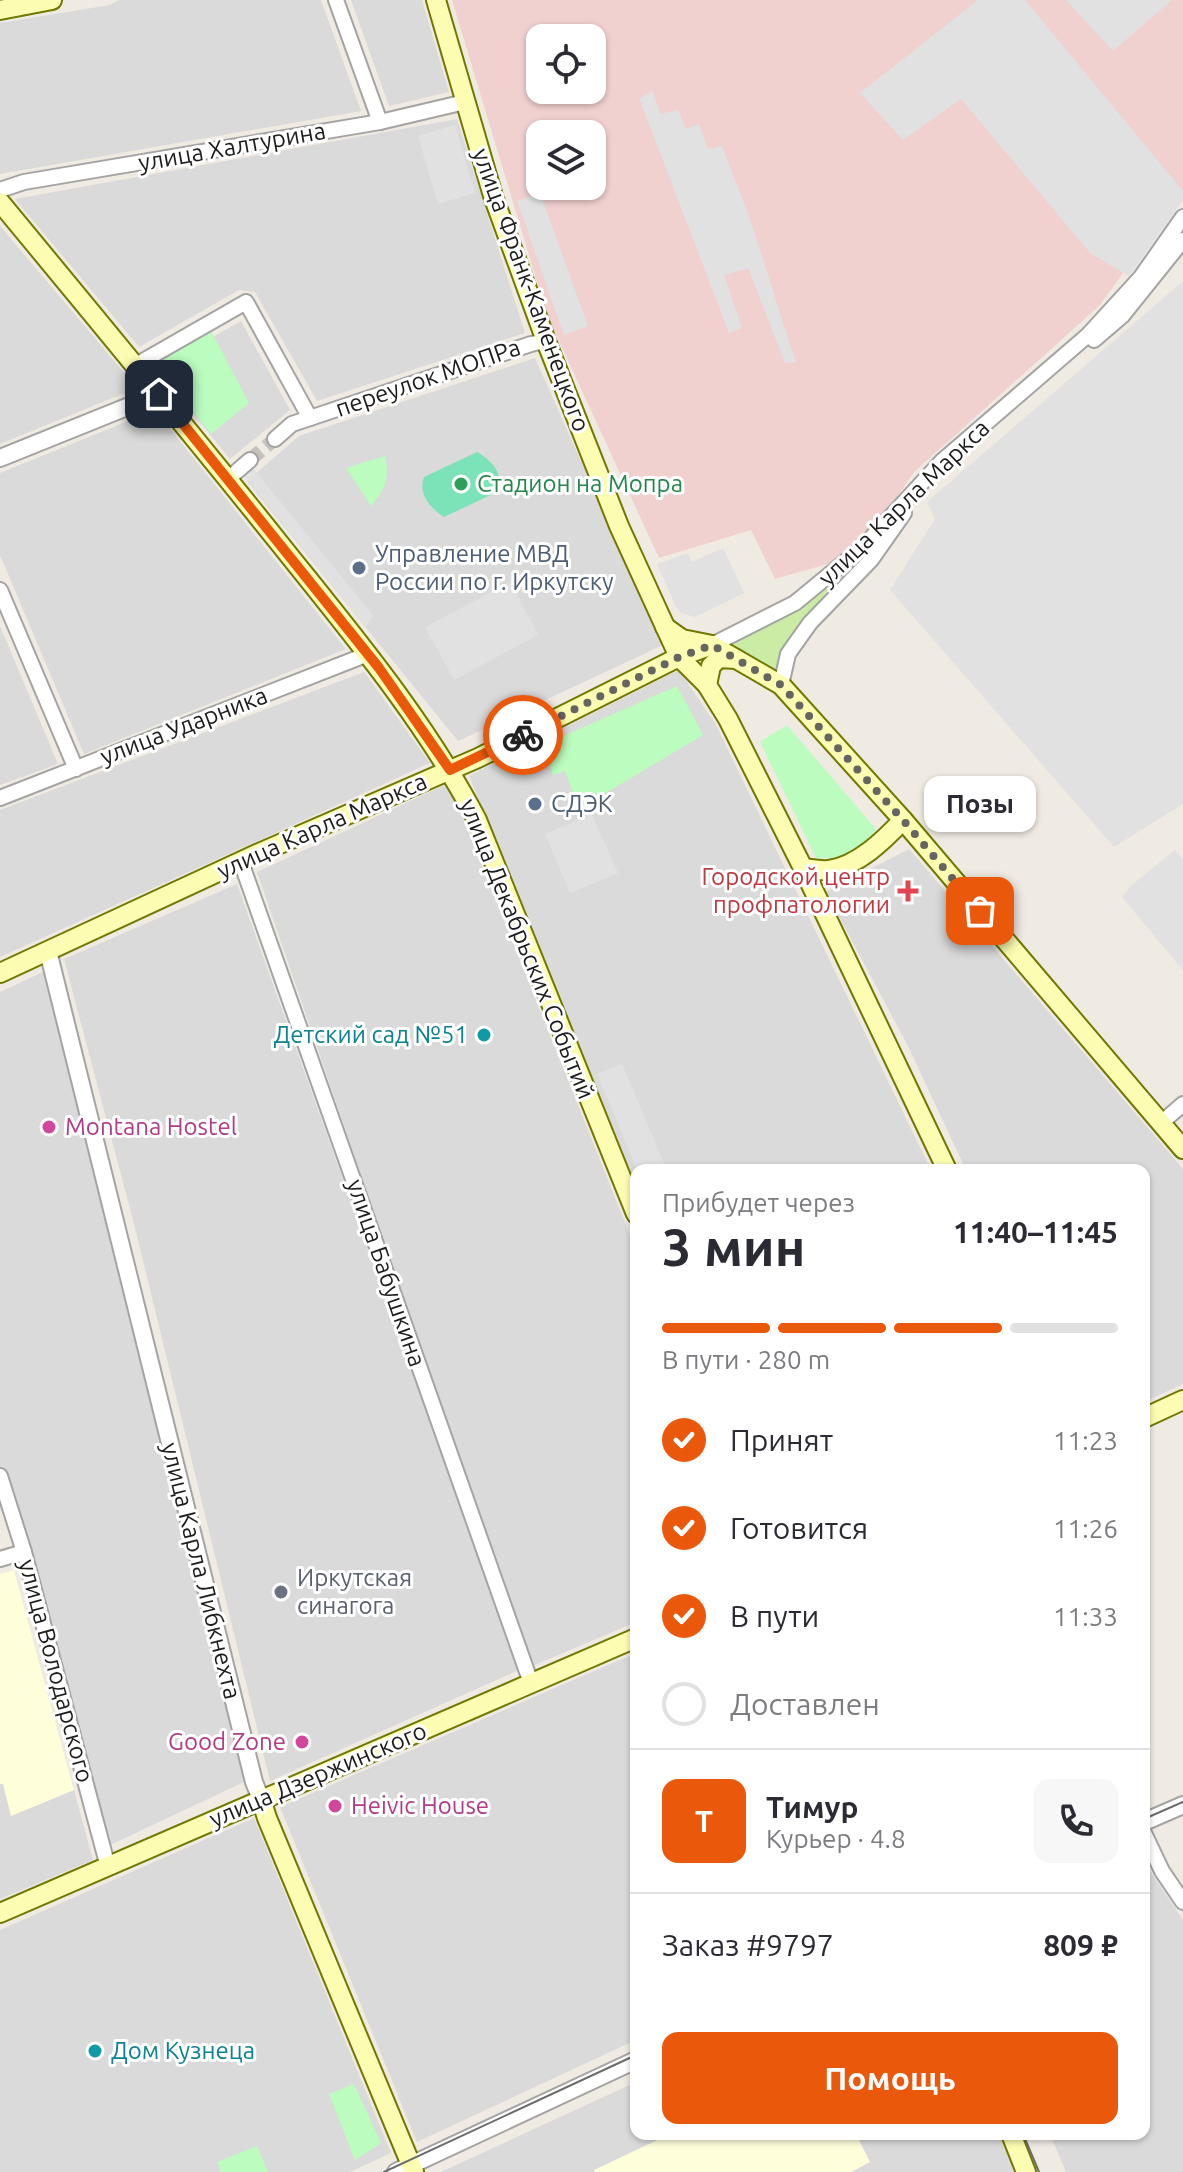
<!DOCTYPE html>
<html lang="ru">
<head>
<meta charset="utf-8">
<style>
	body { margin:0; font-family:Ubuntu,sans-serif; background:#f7f7f7; color:#2b2b33; height:100vh; display:flex; flex-direction:column; font-size:30px; white-space:nowrap }
	* { box-sizing:border-box; margin:0 }
	p { font-size:26px; color:#7c7c81 }
	.icon { flex:none; width:44px; height:44px; fill:none; stroke:currentColor; stroke-width:2; stroke-linecap:round; stroke-linejoin:round }
	.map { position:relative; flex:1; overflow:hidden }
	.drawer { position:absolute; left:630px; top:1164px; width:520px; height:976px; display:flex; flex-direction:column; background:#fff; border-radius:16px; box-shadow:0 2px 6px #0004 }
	.drawer>* { flex:none }
	.tools { position:absolute; left:526px; top:24px; display:grid; gap:16px }
	.tools a { display:grid; place-items:center; width:80px; height:80px; border-radius:16px; background:#fff; box-shadow:0 2px 6px #0004; font-size:40px }
	.pin { position:absolute; display:grid; place-items:center; width:68px; height:68px; color:#fff; margin:-34px; border-radius:16px; box-shadow:0 4px 12px #0006 }
	.courier { position:absolute; display:grid; place-items:center; width:80px; height:80px; margin:-40px; border:6px solid #ea580c; border-radius:50%; background:#fff; color:#222; box-shadow:0 2px 10px #0007 }
	.bubble { position:absolute; height:56px; border-radius:16px; background:#fff; box-shadow:0 2px 6px #0004; font-size:26px; font-weight:600; line-height:56px; text-align:center }
	.head em { font-style:normal; font-weight:600 }
	.head div { display:flex; flex-direction:column-reverse }
	.head { display:flex; align-items:center; justify-content:space-between; height:136px; padding:0 32px }
	h1 { font-size:52px; font-weight:600; line-height:60px }
	.bar { display:grid; grid-template-columns:repeat(4,1fr); gap:12px 8px; align-content:center; height:96px; padding:0 32px }
	.bar i { height:10px; border-radius:6px; background:#e1e1e2 }
	.bar .selected { background:#ea580c }
	.bar p { grid-column:span 4 }
	.line { display:flex; align-items:center; gap:20px; padding:0 32px; border-top:2px solid #e1e1e2 }
	.line div { flex:1 }
	.round { display:grid; place-items:center; flex:none; width:84px; height:84px; border-radius:16px; background:#f7f7f7 }
	ol { padding:0 32px; list-style:none }
	li { display:flex; align-items:center; gap:24px; height:88px }
	li p { margin-inline-start:auto }
	li .icon { padding:8px; border-radius:50%; background:#ea580c; color:#fff; stroke-width:4 }
	li:last-child { color:#7c7c81 }
	li i { width:44px; height:44px; border:4px solid #e1e1e2; border-radius:50% }
	.action { display:flex; gap:16px; margin-top:auto; padding:16px 32px }
	.action a { flex:1; height:92px; border-radius:16px; background:#ea580c; color:#fff; font-size:32px; font-weight:600; line-height:92px; text-align:center }
	.map>svg:first-child { display:block }
</style>
</head>
<body>
<div class="map">
<svg width="1183" height="2172" viewBox="0 0 1183 2172">
	<rect width="100%" height="100%" fill="#efeae2"/>
	<!-- residential -->
	<g fill="#dbdada">
		<polygon points="119,0 321,0 361,111 0,174 0,23 110,5"/>
		<polygon points="351,0 422,0 449,92 389,106"/>
		<polygon points="457,119 525,333 317,401 255,292 239,290 139,347 15,199"/>
		<polygon points="0,226 137,388 0,444"/>
		<polygon points="241,321 290,410 230,459 157,369"/>
		<polygon points="535,358 663,645 458,741 247,481 299,436"/>
		<polygon points="155,410 346,649 84,754 0,555 0,473"/>
		<polygon points="0,626 58,764 0,785"/>
		<polygon points="679,670 716,725 931,1170 636,1170 636,1184 469,776"/>
		<polygon points="364,672 430,763 0,957 0,810"/>
		<polygon points="449,783 636,1250 636,1622 530,1667 257,872"/>
		<polygon points="909,849 1183,1169 1183,1384 1144,1402 1144,1170 966,1170 908,1046 826,892"/>
		<polygon points="237,884 519,1670 270,1781 134,1224 64,959"/>
		<polygon points="45,971 246,1781 108,1846 0,1471 0,992"/>
		<polygon points="14,1570 93,1860 0,1899 0,1574"/>
		<polygon points="636,1653 636,2040 417,2142 280,1807"/>
		<polygon points="254,1818 391,2153 350,2172 0,2172 0,1930"/>
		<polygon points="1144,1862 1183,1920 1183,2172 1066,2172 1050,2134 1144,2134"/>
		<polygon points="636,2082 636,2134 1000,2134 1014,2172 441,2172"/>
	</g>
	<!-- commercial -->
	<path fill="#f1d0d0" fill-rule="evenodd" d="M452 0H1183V192L1099 306 914 472 863 547 834 562 775 579 751 530 659 558 547 315ZM540 38H592V90H540ZM540 134H592V186H540Z"/>
	<!-- education -->
	<g fill="#fffedb">
		<polygon points="14,1570 74,1790 11,1816 3,1784 0,1784 0,1574"/>
		<polygon points="670,2134 856,2134 870,2162 851,2172 595,2172 594,2170"/>
	</g>
	<!-- grass -->
	<polygon fill="#cbeca5" points="837,577 785,651 779,677 724,644 809,598"/>
	<!-- park -->
	<g fill="#bcfcbf">
		<polygon points="211,331 249,403 211,434 153,363"/>
		<path d="M385 456C390 477 385 490 371 506L346 468Z"/>
		<polygon points="677,686 703,735 579,809 565,771 553,775 543,745"/>
		<path d="M787 725 876 829C861 851 843 860 816 858L760 742Z"/>
		<polygon points="354,2084 381,2143 355,2160 329,2094"/>
		<polygon points="257,2146 268,2172 221,2172 217,2162"/>
	</g>
	<!-- pitch -->
	<path fill="#7be3b7" d="M477 452C492 461 505 474 497 492L444 517C430 508 418 494 424 477Z"/>
	<!-- parking -->
	<g fill="#e1e1e1">
		<polygon points="978,0 1025,0 1183,191 1183,200 1129,276 1091,254 961,99 903,140 860,93"/>
		<polygon points="1066,0 1172,0 1113,51"/>
		<polygon points="653,91 660,114 678,110 686,129 699,124 708,149 722,146 750,219 796,363 785,363 748,268 724,275 742,328 729,333 639,98"/>
		<polygon points="455,125 475,193 438,204 418,136"/>
		<polygon points="540,193 588,326 564,335 517,201"/>
		<polygon points="1183,281 1183,804 1114,847 890,590 935,519 927,502"/>
		<polygon points="252,467 373,615 366,627 243,474"/>
		<polygon points="723,548 744,593 695,617 681,613 676,607 657,564 688,553 692,562"/>
		<polygon points="510,582 538,635 454,680 425,627"/>
		<polygon points="592,814 618,873 570,893 545,834"/>
		<polygon points="1175,850 1183,860 1183,970 1122,897 1132,885"/>
		<polygon points="622,1064 667,1170 637,1170 597,1074"/>
	</g>
	<g fill="none" stroke-linecap="round" stroke-linejoin="round">
		<!-- minor-tunnel -->
		<polyline stroke="#c5c1bb" stroke-width="14" stroke-dasharray="14 7" stroke-linecap="butt" points="250,460 275,439"/>
		<defs>
			<g id="minor">
				<polyline points="336,0 380,122"/>
				<polyline points="0,190 24,182 380,122 465,102"/>
				<polyline points="1094,340 1122,316 1183,240"/>
				<polyline points="136,365 246,302 310,418"/>
				<polyline points="275,439 292,424 531,344 546,341"/>
				<polyline points="228,479 250,460"/>
				<polyline points="0,590 76,769"/>
				<polyline points="712,645 795,603 863,547 942,461 1088,335 1141,277 1183,217"/>
				<polyline points="781,685 788,654 810,623 871,560 904,513"/>
				<polyline points="0,798 368,654"/>
				<polyline points="241,862 531,1683"/>
				<polyline points="1161,1123 1183,1104"/>
				<polyline points="0,1476 24,1552 108,1867"/>
				<polyline points="0,1559 24,1552"/>
				<polyline points="1144,1833 1162,1871 1183,1902"/>
			</g>
			<g id="tertiary">
				<polyline points="0,458 159,394"/>
				<polyline points="48,951 254,1782 261,1799"/>
				<polyline points="1144,1822 1183,1805"/>
				<polyline points="396,2172 636,2060"/>
			</g>
			<g id="secondary">
				<polyline points="436,0 493,196 546,341 619,526 679,657 707,685 728,719 803,868 947,1170"/>
				<polyline points="0,10 52,0"/>
				<path d="M0 202C94 316 188 429 280 544 351 633 424 719 477 820L636 1214"/>
				<polyline points="665,627 682,639 712,645 781,685 903,820 1183,1149"/>
				<polyline points="707,685 711,666 719,658 736,659"/>
				<path d="M803 868C811 869 821 871 829 870 858 866 884 840 903 820"/>
				<polyline points="0,973 259,853 478,758 679,657 712,645"/>
				<polyline points="1144,1418 1183,1400"/>
				<polyline points="261,1799 267,1818 414,2172"/>
				<polyline points="0,1913 636,1638"/>
				<polyline points="1011,2134 1026,2172"/>
			</g>
		</defs>
		<!-- minor casing -->
		<use href="#minor" stroke="#a4a4a4" stroke-width="18"/>
		<!-- tertiary casing -->
		<use href="#tertiary" stroke="#a4a4a4" stroke-width="20"/>
		<!-- secondary casing -->
		<use href="#secondary" stroke="#707800" stroke-width="22"/>
		<!-- minor -->
		<use href="#minor" stroke="#fff" stroke-width="14"/>
		<!-- tertiary -->
		<use href="#tertiary" stroke="#fff" stroke-width="16"/>
		<!-- secondary -->
		<use href="#secondary" stroke="#fcfdb2" stroke-width="18"/>
		<!-- tram -->
		<g stroke="#6b6b6b" stroke-width="2">
			<polyline points="1144,1819 1183,1802"/>
			<polyline points="1023,2134 1039,2172"/>
			<polyline points="384,2172 636,2055"/>
		</g>
	</g>
	<g fill="none" stroke-linecap="round" stroke-linejoin="round">
		<!-- done -->
		<polyline stroke="#666562" stroke-width="8" stroke-dasharray="0 14.4" points="523,735 679,657 712,645 781,685 903,820 980,911"/>
		<!-- route -->
		<polyline stroke="#ea580c" stroke-width="10" points="159,394 379,668 450,770 523,735"/>
	</g>
	<!-- markers -->
	<circle fill="#2e9e5b" stroke="#fff" stroke-width="3" cx="461" cy="484" r="8"/>
	<g fill="#5c6f8a" stroke="#fff" stroke-width="3">
		<circle cx="359" cy="568" r="8"/>
		<circle cx="535" cy="804" r="8"/>
	</g>
	<path fill="#e0444e" stroke="#fff" stroke-width="3" d="M904 879h8v8h8v8h-8v8h-8v-8h-8v-8h8z"/>
	<g fill="#0f9aa8" stroke="#fff" stroke-width="3">
		<circle cx="484" cy="1035" r="8"/>
		<circle cx="95" cy="2051" r="8"/>
	</g>
	<g fill="#d1479c" stroke="#fff" stroke-width="3">
		<circle cx="49" cy="1127" r="8"/>
		<circle cx="302" cy="1742" r="8"/>
		<circle cx="335" cy="1806" r="8"/>
	</g>
	<circle fill="#6b7280" stroke="#fff" stroke-width="3" cx="281" cy="1592" r="8"/>
	<g text-anchor="middle" stroke-width="6" stroke-linejoin="round" paint-order="stroke">
		<!-- street labels -->
		<g font-size="24" fill="#1d1d1d" stroke="#fff">
			<text transform="translate(232 147) rotate(-10)" y="8">улица Халтурина</text>
			<text transform="translate(531 290) rotate(70)" y="8">улица Франк-Каменецкого</text>
			<text transform="translate(428 378) rotate(-19)" y="8">переулок МОПРа</text>
			<text transform="translate(904 503) rotate(-44)" y="8">улица Карла Маркса</text>
			<text transform="translate(184 726) rotate(-21)" y="8">улица Ударника</text>
			<text transform="translate(322 826) rotate(-24)" y="8">улица Карла Маркса</text>
			<text transform="translate(527 949) rotate(68)" y="8">улица Декабрьских Событий</text>
			<text transform="translate(386 1273) rotate(71)" y="8">улица Бабушкина</text>
			<text transform="translate(201 1571) rotate(76)" y="8">улица Карла Либкнехта</text>
			<text transform="translate(56 1671) rotate(75)" y="8">улица Володарского</text>
			<text transform="translate(318 1775) rotate(-23)" y="8">улица Дзержинского</text>
		</g>
		<!-- leisure labels -->
		<g font-size="24" fill="#27864d" stroke="#fff" text-anchor="start">
			<text x="477" y="492">Стадион на Мопра</text>
		</g>
		<!-- service labels -->
		<g font-size="24" fill="#4e5e75" stroke="#fff" text-anchor="start">
			<text x="375" y="562">Управление МВД<tspan x="375" dy="28">России по г. Иркутску</tspan></text>
			<text x="551" y="812">СДЭК</text>
		</g>
		<!-- health labels -->
		<g font-size="24" fill="#be3a42" stroke="#fff" text-anchor="end">
			<text x="890" y="885">Городской центр<tspan x="890" dy="28">профпатологии</tspan></text>
		</g>
		<!-- culture labels -->
		<g font-size="24" fill="#0d838f" stroke="#fff" text-anchor="end">
			<text x="468" y="1043">Детский сад №51</text>
			<text x="111" y="2059" text-anchor="start">Дом Кузнеца</text>
		</g>
		<!-- hotel labels -->
		<g font-size="24" fill="#b23c85" stroke="#fff" text-anchor="start">
			<text x="65" y="1135">Montana Hostel</text>
			<text x="286" y="1750" text-anchor="end">Good Zone</text>
			<text x="351" y="1814">Heivic House</text>
		</g>
		<!-- worship labels -->
		<g font-size="24" fill="#5b616d" stroke="#fff" text-anchor="start">
			<text x="297" y="1586">Иркутская<tspan x="297" dy="28">синагога</tspan></text>
		</g>
	</g>
</svg>
<div class="tools">
<a><svg class="icon" aria-label="locate" viewBox="0 0 24 24"><circle cx="12" cy="12" r="6"/><path d="M12 2v4M12 18v4M2 12h4M18 12h4"/></svg></a>
<a><svg class="icon" aria-label="layers" viewBox="0 0 24 24"><path d="M12 4l9 5-9 5-9-5zM3 14l9 5 9-5"/></svg></a>
</div>
<div class="pin" style="left:980px;top:911px;background:#ea580c"><svg class="icon" aria-label="bag" viewBox="0 0 24 24"><path d="M5 8h14l-1 12H6zM9 8a3 3 0 0 1 6 0"/></svg></div>
<div class="pin" style="left:159px;top:394px;background:#1f2937"><svg class="icon" aria-label="home" viewBox="0 0 24 24"><path d="M3 11l9-7 9 7M6 9v11h12V9"/></svg></div>
<div class="courier" style="left:523px;top:735px"><svg class="icon" aria-label="bike" viewBox="0 0 24 24"><circle cx="6" cy="16" r="4"/><circle cx="18" cy="16" r="4"/><path d="M6 16l4-8h5l3 8M10 8l3 8H6M13 5h3"/></svg></div>
<div class="bubble" style="left:924px;top:776px;width:112px">Позы</div>
<section class="drawer">
<div class="head"><div><h1>3 мин</h1><p>Прибудет через</p></div><em>11:40–11:45</em></div>
<div class="bar"><i class="selected"></i><i class="selected"></i><i class="selected"></i><i></i><p>В пути · 280 m</p></div>
<ol>
<li><svg class="icon" aria-label="check" viewBox="0 0 24 24"><path d="M5 12l5 5 9-10"/></svg>Принят<p>11:23</p></li>
<li><svg class="icon" aria-label="check" viewBox="0 0 24 24"><path d="M5 12l5 5 9-10"/></svg>Готовится<p>11:26</p></li>
<li><svg class="icon" aria-label="check" viewBox="0 0 24 24"><path d="M5 12l5 5 9-10"/></svg>В пути<p>11:33</p></li>
<li><i></i>Доставлен</li>
</ol>
<div class="line" style="height:144px"><b class="round" style="background:#ea580c;color:#fff">Т</b><div><b>Тимур</b><p>Курьер · 4.8</p></div><a class="round"><svg class="icon" aria-label="phone" viewBox="0 0 24 24"><path d="M5 4h4l2 5-3 2q2 4 5 5l2-3 5 2v4C11 20 4 13 5 4z"/></svg></a></div>
<div class="line" style="height:104px"><div>Заказ #9797</div><b>809 ₽</b></div>
<div class="action"><a>Помощь</a></div>
</section>
</div>
</body>
</html>
